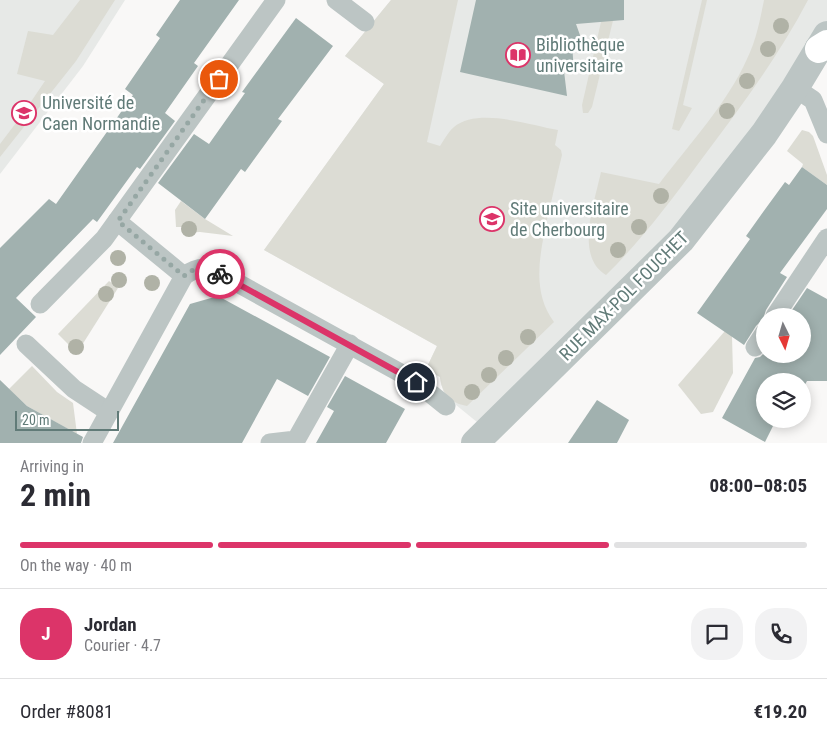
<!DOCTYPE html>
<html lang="en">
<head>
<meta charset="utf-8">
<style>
	body { margin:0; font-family:"Roboto Condensed",sans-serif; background:#f2f2f3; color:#2b2b33; height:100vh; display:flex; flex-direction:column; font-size:19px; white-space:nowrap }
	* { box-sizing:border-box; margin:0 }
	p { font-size:16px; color:#7c7c81 }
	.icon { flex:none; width:28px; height:28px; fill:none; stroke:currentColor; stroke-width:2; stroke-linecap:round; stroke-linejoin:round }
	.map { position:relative; height:443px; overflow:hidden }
	.side { display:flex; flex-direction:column; background:#fff; flex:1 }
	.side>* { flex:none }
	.needle { width:32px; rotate:175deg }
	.fabs { position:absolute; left:756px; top:308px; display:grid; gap:10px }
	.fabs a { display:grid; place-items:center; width:55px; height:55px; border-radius:50%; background:#fff; box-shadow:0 2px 12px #0003; font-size:25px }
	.scale { position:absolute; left:15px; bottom:12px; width:104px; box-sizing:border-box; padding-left:5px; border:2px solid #617b78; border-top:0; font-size:14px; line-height:18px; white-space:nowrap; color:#617b78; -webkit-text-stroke:4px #fff; paint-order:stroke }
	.pin { position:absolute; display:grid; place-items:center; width:42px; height:42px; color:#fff; margin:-21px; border:2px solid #fff; border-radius:50%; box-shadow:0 1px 5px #0007 }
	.courier { position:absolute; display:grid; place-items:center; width:50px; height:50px; margin:-25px; border:4px solid #dc3469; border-radius:50%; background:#fff; color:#222; box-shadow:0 1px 6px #0007 }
	.summary em { font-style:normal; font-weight:700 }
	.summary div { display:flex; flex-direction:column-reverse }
	.summary { display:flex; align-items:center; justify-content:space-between; height:85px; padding:0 20px }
	h1 { font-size:32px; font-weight:700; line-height:38px }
	.bar { display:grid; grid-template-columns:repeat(4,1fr); gap:8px 5px; align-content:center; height:60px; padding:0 20px }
	.bar i { height:6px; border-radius:4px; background:#e1e1e2 }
	.bar .selected { background:#dc3469 }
	.bar p { grid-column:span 4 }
	.line { display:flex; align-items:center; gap:12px; padding:0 20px; border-top:1px solid #e1e1e2 }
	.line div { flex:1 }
	.round { display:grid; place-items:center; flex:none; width:52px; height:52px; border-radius:20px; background:#f2f2f3 }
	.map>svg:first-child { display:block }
</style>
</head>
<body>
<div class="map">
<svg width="827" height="443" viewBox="0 0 827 443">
	<rect width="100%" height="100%" fill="#f9f8f7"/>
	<!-- built -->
	<g fill="#e7e9e7">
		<polygon points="0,0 125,0 83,66 0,174"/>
		<polygon points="391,0 827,0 827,35 764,134 488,431 445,396 441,384 440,377 426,369 437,346 264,250 384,84 345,56"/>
	</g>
	<!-- green -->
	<g fill="#dcdcd4">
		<polygon points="80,0 115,0 76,61 0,157 0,144 22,115 45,81 17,74 28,31 53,35"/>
		<path d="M391 0H458L427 142 440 146C444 140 448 132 454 127 478 107 530 125 558 130L555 145 561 150 562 155C557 175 553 195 548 215 541 250 530 290 554 322L467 406C450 403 442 394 440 377L426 369 437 346 264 250 384 84 345 56Z"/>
		<polygon points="606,0 618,0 592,107 588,113 583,113 582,105"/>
		<polygon points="702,0 707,0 683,105 692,108 679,131 672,129"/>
		<path d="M764 0H808C777 59 738 111 698 164 670 202 640 242 606 275 574 256 595 201 601 172L659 184C688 146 728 102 747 59 756 41 760 20 764 0Z"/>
		<polygon points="802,130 809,132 813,136 827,175 827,185 802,167 803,164 787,151"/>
		<polygon points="181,201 205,219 233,236 200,232 183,233 183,227 176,227 175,210"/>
		<polygon points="109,281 118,288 77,353 58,334"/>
		<polygon points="725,331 732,336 733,373 713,412 701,414 678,385"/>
		<polygon points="32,366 57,392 73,403 77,434 27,406 9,389"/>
	</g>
	<!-- building -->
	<g fill="#a1b1af">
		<polygon points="180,0 239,0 194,63 198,66 165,113 175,121 140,169 137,167 97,222 93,219 16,298 36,317 0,355 0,248 49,199 56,204 133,95 125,89 160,38 156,35"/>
		<polygon points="476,0 624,0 624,20 576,24 581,38 572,42 574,74 564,71 567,96 460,72"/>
		<polygon points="296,18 333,46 278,119 282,121 245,172 241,169 205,219 158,183 194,134 209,144 245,93 242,92"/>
		<polygon points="802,167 827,185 827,209 780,273 787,277 766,310 764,316 765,321 760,322 756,326 744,345 697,313 750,239 746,236 766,208 785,182 789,185"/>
		<polygon points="807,288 827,299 827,381 807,381 802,390 802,381 765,381 765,419 789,419 785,427 775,422 765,442 722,418 755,358 760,357 765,352 765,354 802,354 802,316 788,316"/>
		<polygon points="218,296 330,357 308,396 277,379 242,443 113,443 190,304"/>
		<polygon points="345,376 405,409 386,443 316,443 334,411 327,407"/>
		<polygon points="0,380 27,406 83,437 81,443 0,443"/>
		<polygon points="597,400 629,420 617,443 568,443"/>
	</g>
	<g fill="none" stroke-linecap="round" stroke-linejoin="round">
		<defs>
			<polyline id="secondary" points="819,49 827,44"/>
		</defs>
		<!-- secondary casing -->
		<use href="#secondary" stroke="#aebab9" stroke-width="29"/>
		<!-- service -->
		<g stroke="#bcc5c4" stroke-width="19">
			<polyline points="336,0 365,22"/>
			<polyline points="795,88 813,100 827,134"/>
			<polyline points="117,221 184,276"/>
			<polyline points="40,304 104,239 276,0"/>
			<polyline points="775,316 827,238"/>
			<polyline points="26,344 74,389 109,412"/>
			<polyline points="755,347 765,332"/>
			<path d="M92 443 184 276C193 269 203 266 214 270L415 381 446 406"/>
			<polyline points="270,443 296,440 350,344"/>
		</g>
		<!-- minor -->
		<polyline stroke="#bcc5c4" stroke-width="28" points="475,443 681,240 764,134 795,88 827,35"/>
		<!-- secondary -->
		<use href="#secondary" stroke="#fff" stroke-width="28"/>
	</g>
	<!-- trees -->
	<g fill="#b0b2a6">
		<circle cx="781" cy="26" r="8"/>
		<circle cx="768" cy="49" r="8"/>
		<circle cx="747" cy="81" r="8"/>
		<circle cx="727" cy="111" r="8"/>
		<circle cx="661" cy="196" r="8"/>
		<circle cx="639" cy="227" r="8"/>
		<circle cx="189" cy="229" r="8"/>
		<circle cx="618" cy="250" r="8"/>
		<circle cx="118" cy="258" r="8"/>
		<circle cx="119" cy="280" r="8"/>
		<circle cx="152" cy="283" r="8"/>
		<circle cx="106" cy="294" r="8"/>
		<circle cx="528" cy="337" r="8"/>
		<circle cx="76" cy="347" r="8"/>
		<circle cx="506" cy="358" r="8"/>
		<circle cx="489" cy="375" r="8"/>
		<circle cx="472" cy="392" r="8"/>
	</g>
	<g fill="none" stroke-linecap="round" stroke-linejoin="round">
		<!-- done -->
		<path stroke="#96a7a4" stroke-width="5" stroke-dasharray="0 9" d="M219 79 118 221 184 276C195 266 207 266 220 274"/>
		<!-- route -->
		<polyline stroke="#dc3469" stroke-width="6" points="220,274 416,382"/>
	</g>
	<!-- icons -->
	<defs>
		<symbol id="library-ring" viewBox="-11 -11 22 22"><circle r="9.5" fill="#fff" stroke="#dc3469" stroke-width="1.5"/><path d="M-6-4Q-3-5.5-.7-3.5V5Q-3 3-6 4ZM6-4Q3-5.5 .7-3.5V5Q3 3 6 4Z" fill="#dc3469"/></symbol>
		<symbol id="university-ring" viewBox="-11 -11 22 22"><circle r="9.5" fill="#fff" stroke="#dc3469" stroke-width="1.5"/><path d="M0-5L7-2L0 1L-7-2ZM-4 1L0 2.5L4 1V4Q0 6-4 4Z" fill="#dc3469"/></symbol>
	</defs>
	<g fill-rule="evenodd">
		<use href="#library-ring" x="504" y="41" width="28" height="28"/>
		<use href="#university-ring" x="10" y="99" width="28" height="28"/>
		<use href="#university-ring" x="478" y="205" width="28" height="28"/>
	</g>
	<g text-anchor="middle" stroke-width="5" stroke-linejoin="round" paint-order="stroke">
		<!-- poi labels -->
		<g font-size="18" fill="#617b78" stroke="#fff" text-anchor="start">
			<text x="536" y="51">Bibliothèque<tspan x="536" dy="21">universitaire</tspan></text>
			<text x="42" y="109">Université de<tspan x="42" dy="21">Caen Normandie</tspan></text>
			<text x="510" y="215">Site universitaire<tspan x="510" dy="21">de Cherbourg</tspan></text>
		</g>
		<!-- street labels -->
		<g font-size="18" fill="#617b78" stroke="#fff">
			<text transform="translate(624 296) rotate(-45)" y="6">RUE MAX-POL FOUCHET</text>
		</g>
	</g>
</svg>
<div class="fabs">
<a><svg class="needle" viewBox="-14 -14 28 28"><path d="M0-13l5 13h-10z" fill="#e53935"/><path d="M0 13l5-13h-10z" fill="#7c7c81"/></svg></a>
<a><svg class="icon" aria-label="layers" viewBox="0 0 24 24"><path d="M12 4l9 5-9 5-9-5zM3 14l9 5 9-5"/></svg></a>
</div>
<div class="scale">20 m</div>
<div class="pin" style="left:219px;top:79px;background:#ea580c"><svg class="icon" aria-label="bag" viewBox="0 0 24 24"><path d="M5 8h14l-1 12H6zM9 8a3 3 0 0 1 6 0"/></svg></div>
<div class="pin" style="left:416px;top:382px;background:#1f2937"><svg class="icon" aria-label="home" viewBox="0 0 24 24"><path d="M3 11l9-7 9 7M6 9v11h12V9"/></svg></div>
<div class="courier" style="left:220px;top:274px"><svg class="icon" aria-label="bike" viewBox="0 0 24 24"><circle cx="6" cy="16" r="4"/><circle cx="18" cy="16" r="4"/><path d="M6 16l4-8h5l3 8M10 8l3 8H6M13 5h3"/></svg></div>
</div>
<section class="side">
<div class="summary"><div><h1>2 min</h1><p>Arriving in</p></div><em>08:00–08:05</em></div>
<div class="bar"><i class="selected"></i><i class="selected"></i><i class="selected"></i><i></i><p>On the way · 40 m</p></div>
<div class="line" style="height:90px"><b class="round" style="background:#dc3469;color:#fff">J</b><div><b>Jordan</b><p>Courier · 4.7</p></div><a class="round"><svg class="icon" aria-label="chat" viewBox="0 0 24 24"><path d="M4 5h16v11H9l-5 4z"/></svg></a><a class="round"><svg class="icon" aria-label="phone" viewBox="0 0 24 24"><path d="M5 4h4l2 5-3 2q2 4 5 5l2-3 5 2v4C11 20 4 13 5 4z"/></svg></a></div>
<div class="line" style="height:65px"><div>Order #8081</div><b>€19.20</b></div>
</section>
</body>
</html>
